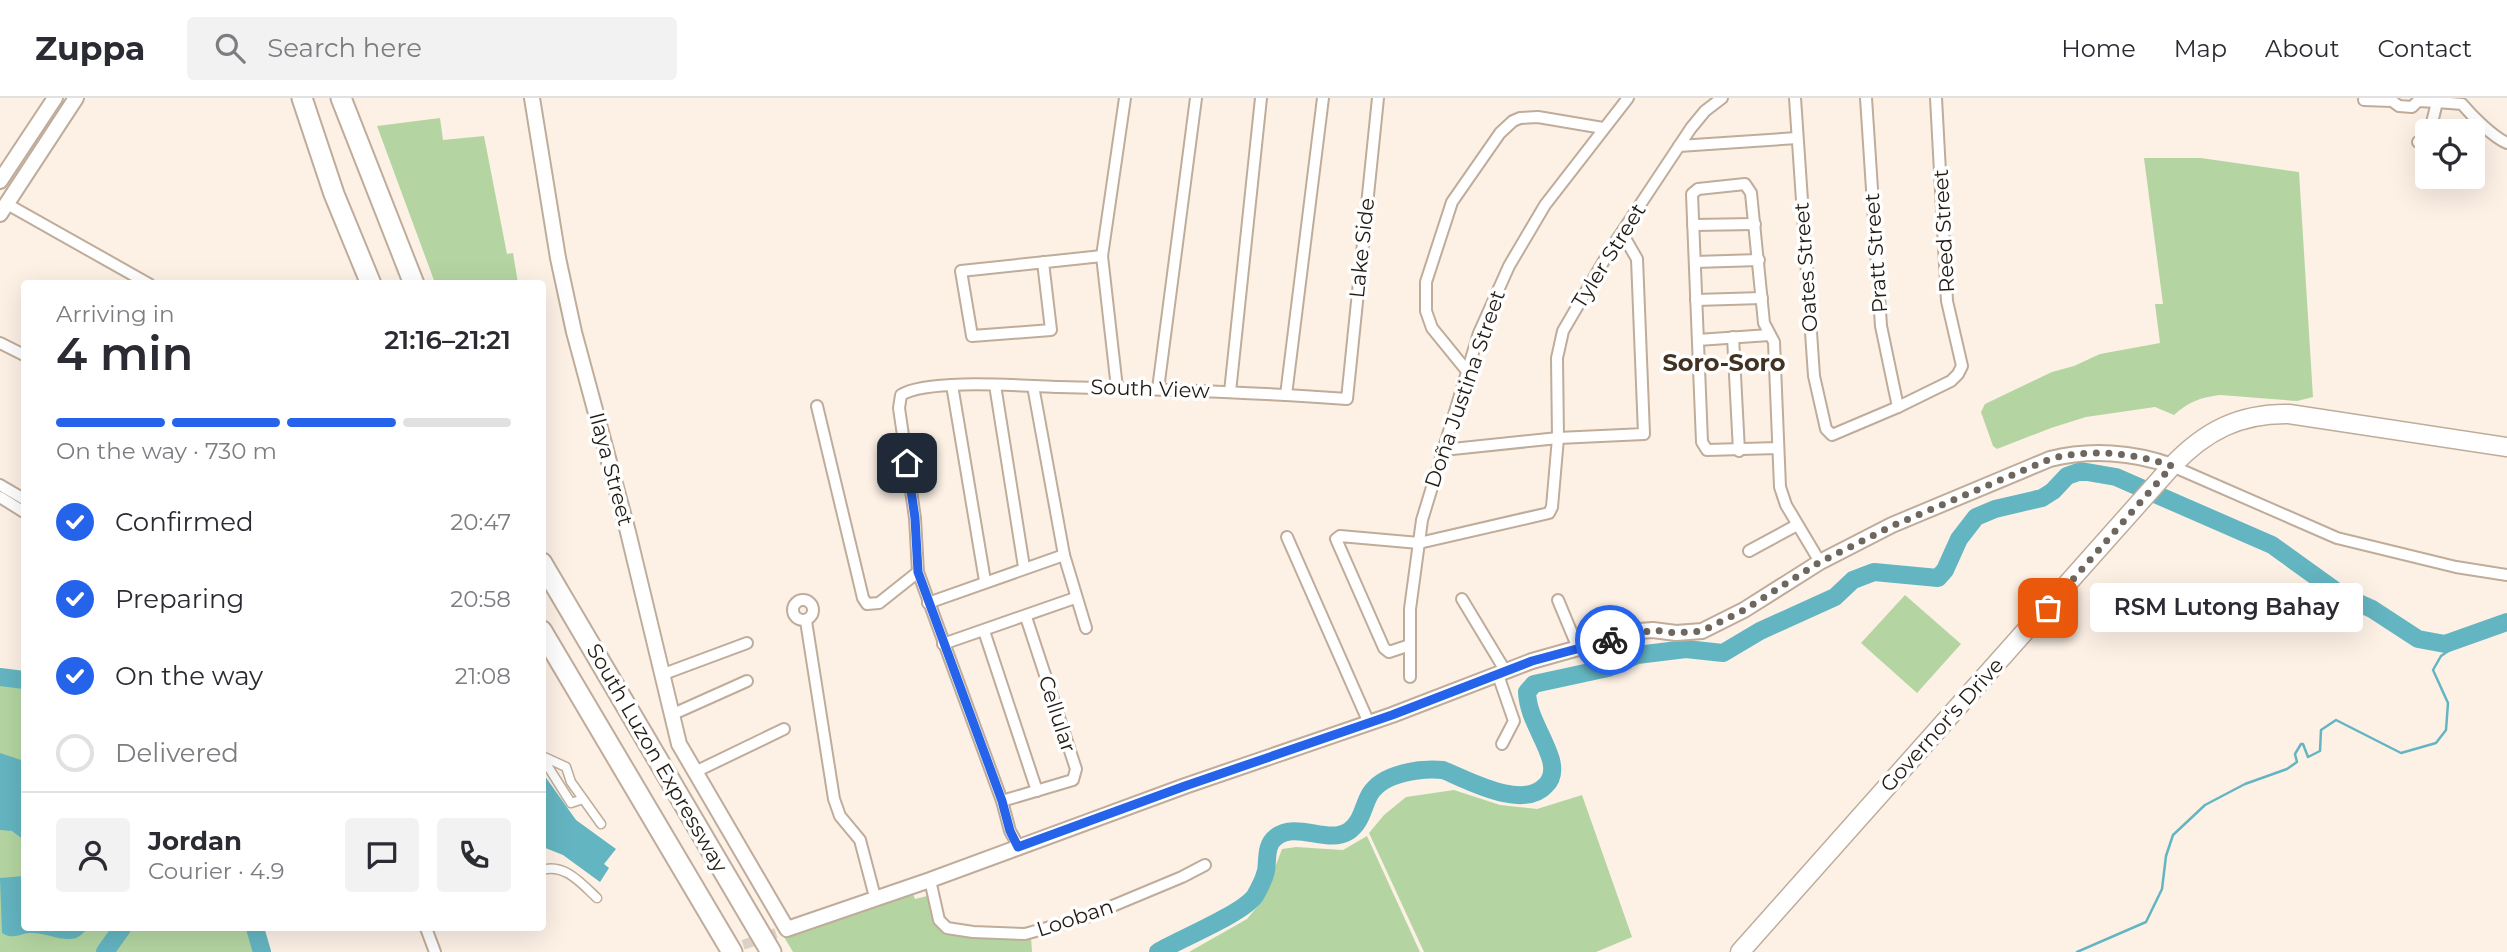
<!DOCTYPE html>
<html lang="en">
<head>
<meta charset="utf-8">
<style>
	body { margin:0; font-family:Montserrat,sans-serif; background:#f2f2f3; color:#2b2b33; height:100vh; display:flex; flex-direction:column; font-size:26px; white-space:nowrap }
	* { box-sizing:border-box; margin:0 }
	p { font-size:23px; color:#7c7c81 }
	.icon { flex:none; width:38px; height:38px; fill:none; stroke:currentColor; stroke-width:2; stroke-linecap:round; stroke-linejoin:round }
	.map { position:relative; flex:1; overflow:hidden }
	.side { position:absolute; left:21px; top:182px; width:525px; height:651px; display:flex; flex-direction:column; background:#fff; border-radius:7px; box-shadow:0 7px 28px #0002 }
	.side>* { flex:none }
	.controls { position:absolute; left:2415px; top:21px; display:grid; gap:14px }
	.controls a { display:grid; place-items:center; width:70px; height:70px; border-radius:7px; background:#fff; box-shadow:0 7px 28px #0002; font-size:35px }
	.pin { position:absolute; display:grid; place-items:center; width:60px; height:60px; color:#fff; margin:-30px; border-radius:14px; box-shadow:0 4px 10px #0006 }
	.courier { position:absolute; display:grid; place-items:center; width:70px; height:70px; margin:-35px; border:5px solid #2563eb; border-radius:50%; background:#fff; color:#222; box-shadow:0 2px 9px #0007 }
	.bubble { position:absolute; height:49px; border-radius:7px; background:#fff; box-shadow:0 7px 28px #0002; font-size:23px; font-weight:600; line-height:49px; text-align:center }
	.overview em { font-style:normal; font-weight:600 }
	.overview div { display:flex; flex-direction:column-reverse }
	.overview { display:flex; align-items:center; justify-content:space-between; height:119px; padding:0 35px }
	h1 { font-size:46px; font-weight:600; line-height:52px }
	.bar { display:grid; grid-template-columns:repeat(4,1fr); gap:10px 7px; align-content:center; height:84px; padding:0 35px }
	.bar i { height:9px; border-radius:5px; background:#e1e1e2 }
	.bar .selected { background:#2563eb }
	.bar p { grid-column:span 4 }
	.line { display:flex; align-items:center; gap:18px; padding:0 35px; border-top:2px solid #e1e1e2 }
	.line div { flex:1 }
	.round { display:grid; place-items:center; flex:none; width:74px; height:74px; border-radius:7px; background:#f2f2f3 }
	ol { padding:0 35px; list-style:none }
	li { display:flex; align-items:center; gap:21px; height:77px }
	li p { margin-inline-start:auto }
	li .icon { padding:7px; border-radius:50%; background:#2563eb; color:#fff; stroke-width:4 }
	li:last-child { color:#7c7c81 }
	li i { width:38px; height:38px; border:4px solid #e1e1e2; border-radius:50% }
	header { display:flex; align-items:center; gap:42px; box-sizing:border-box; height:98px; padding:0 35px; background:#fff; border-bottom:2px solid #e1e1e2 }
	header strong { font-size:33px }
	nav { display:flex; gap:38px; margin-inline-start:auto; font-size:24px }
	.search { width:490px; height:63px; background:#f2f2f3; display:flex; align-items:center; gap:18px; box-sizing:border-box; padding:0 24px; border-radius:7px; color:#7c7c81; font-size:26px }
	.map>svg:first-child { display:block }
</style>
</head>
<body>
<header>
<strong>Zuppa</strong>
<div class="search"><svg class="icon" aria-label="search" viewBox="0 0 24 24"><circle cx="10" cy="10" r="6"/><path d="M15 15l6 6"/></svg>Search here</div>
<nav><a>Home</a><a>Map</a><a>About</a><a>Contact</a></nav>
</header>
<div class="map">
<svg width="2507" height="854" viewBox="0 0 2507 854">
	<rect width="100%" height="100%" fill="#fdf1e6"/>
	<!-- green -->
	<g fill="#b4d5a1">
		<polygon points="440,20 443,42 484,38 507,156 513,155 518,185 435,185 377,28"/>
		<path d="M2144 60H2201L2299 74 2313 299 2297 303 2220 297C2201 299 2188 304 2174 317L2155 309 2086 319 2051 330 1997 351 1993 348 1981 314 1985 306 2052 274 2074 268 2100 256 2160 245 2155 206H2163Z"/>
		<polygon points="1905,497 1961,546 1917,595 1861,545"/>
		<polygon points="0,579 24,582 24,830 255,830 262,854 0,854"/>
		<polygon points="1454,692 1500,707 1537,711 1582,697 1632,839 1596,854 1424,854 1369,735 1384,717 1406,699"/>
		<polygon points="1367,738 1420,854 1189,854 1247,821 1262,803 1282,751 1296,749 1343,752"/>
		<polygon points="911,791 915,801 931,797 938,824 1031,839 1032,854 793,854 784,839"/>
	</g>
	<!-- water -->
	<g fill="#64b5c2">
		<polygon points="0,655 24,663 24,742 12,733 0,732"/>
		<polygon points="542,674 576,722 616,751 604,766 609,770 600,784 563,757 543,749"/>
		<path d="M24 778V830H88C82 836 79 841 69 841 56 841 43 834 29 835 19 836 12 842 2 835L0 780Z"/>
	</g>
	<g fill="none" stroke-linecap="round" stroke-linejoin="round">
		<!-- stream -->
		<polyline stroke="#64b5c2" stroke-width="2.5" points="2077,854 2146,824 2162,791 2166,758 2173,737 2205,707 2245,686 2287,671 2297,664 2295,656 2301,646 2303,646 2308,659 2320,653 2321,632 2336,622 2401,655 2436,645 2446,632 2448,605 2433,572 2441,558 2472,537"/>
		<!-- river -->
		<g stroke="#64b5c2" stroke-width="18">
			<polyline points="0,579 24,582"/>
			<polyline points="255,830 262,854"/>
			<polyline points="105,854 122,830"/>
			<path d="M1158 854C1180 841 1242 816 1255 798 1259 791 1264 781 1266 773 1268 762 1265 747 1276 739 1297 723 1328 747 1349 733 1362 724 1363 708 1370 696 1383 675 1420 670 1443 672 1468 682 1523 713 1546 687 1553 680 1553 670 1551 662 1544 638 1528 619 1527 594L1534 586 1608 570 1637 557 1686 551 1723 555 1760 533 1835 499 1853 482 1874 474 1938 480 1945 472 1959 441 1976 419 1995 411 2042 400 2053 393 2067 378 2081 373 2116 379 2272 447 2343 498 2372 511 2418 541 2445 546 2507 524"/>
		</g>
		<!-- minor-tunnel -->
		<polyline stroke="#dcd1c7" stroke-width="10" stroke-dasharray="10 5" stroke-linecap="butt" points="729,852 776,835"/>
		<defs>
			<g id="pedestrian">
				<polyline points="542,658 566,669 571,684 601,726"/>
				<polyline points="542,659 571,705 583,701"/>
				<path d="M542 772C565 765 582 786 597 800"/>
			</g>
			<g id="minor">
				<polyline points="1795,0 1814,278 1826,331 1832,337 1898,309 1951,283 1958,276 1962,268 1947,203 1936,0"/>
				<polyline points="1866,0 1881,228 1898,309"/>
				<polyline points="2364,2 2392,3 2399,8 2412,9 2418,3 2437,4"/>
				<path d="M2430 33 2437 4 2462 6C2472 18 2493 39 2507 45"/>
				<polyline points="2418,44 2427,44"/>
				<polyline points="1679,48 1797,40"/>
				<polyline points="7,106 149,186"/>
				<polyline points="1693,127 1755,126"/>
				<polyline points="1043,164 1051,232 972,238 961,173 1102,158"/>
				<polyline points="1695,164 1759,162"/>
				<polyline points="1696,202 1762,200"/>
				<polyline points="1733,239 1739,353"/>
				<polyline points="1698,242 1769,237"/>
				<polyline points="0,245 24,257"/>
				<polyline points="1467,273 1432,230 1426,213 1426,184 1452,104 1500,35 1513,23 1520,20 1538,19 1603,30"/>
				<polyline points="952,287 985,483"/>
				<polyline points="995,287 1024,469"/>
				<polyline points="1033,288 1064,457 1086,530"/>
				<polyline points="1117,290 1102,158 1125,0"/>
				<polyline points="1158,291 1196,0"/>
				<polyline points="1230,294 1261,0"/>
				<polyline points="1286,297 1323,0"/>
				<polyline points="817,308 863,500 867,506 879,505 918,474"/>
				<polyline points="1778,350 1707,352 1702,344 1692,96 1698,91 1745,86 1751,95 1764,225 1774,244 1780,389 1786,407 1820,464"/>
				<polyline points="1443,352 1558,340 1644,336 1637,161 1622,135"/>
				<polyline points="2172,368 2337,440 2456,469 2507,477"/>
				<polyline points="0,387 24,401"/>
				<polyline points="0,399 24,414"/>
				<polyline points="1287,439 1369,625"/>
				<polyline points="1749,453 1797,427"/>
				<polyline points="1462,501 1506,574"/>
				<circle cx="803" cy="512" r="10"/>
				<polyline points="1558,502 1578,550"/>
				<polyline points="928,505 1064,457"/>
				<polyline points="806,523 834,701 840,718 860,742 875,799"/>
				<polyline points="984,533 1037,693"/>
				<polyline points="943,546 1075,500"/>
				<polyline points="1410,547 1389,554 1384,550 1336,441 1340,438 1419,445 1549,415 1552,409 1558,340 1557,260 1563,233 1612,149 1691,30 1705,13 1722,0"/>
				<polyline points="661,577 747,545"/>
				<polyline points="1498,577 1514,623 1502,646"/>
				<polyline points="1410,579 1410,511 1422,422 1479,235 1509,168 1545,107 1628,0"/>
				<polyline points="671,617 747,583"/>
				<polyline points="695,674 784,631"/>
				<polyline points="1002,703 1073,682 1076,671 1026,519"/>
				<path d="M1019 749 1010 733 1002 703 918 474 915 420 899 310 901 297C927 280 1026 288 1059 289 1156 291 1251 294 1347 301L1378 0"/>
				<polyline points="930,782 939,822 947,830 973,834 1025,836 1086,819 1182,779 1205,767"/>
				<polyline points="426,830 435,854"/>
			</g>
			<g id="tertiary">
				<path d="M532 0 558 160 574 234 628 434 679 646 787 831 930 782 1185 688 1392 617 1532 563 1639 533 1653 532 1676 535 1702 533 1744 512 1820 464 1892 427 2050 361C2090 351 2133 354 2172 368"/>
				<polyline points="0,83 55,0"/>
				<polyline points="0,116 76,0"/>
			</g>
			<path id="trunk" d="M1740 854 2172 368C2205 333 2240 315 2289 316L2507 349"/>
			<g id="motorway">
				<polyline points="302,0 334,96 371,186"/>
				<polyline points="341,0 414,186"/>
				<polyline points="542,465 771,854"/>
				<polyline points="542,533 732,854"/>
			</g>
		</defs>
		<!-- pedestrian casing -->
		<use href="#pedestrian" stroke="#bfac9a" stroke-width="11"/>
		<!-- minor casing -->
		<use href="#minor" stroke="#bfac9a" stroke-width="14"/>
		<!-- tertiary casing -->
		<use href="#tertiary" stroke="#bfac9a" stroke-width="18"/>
		<!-- trunk casing -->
		<use href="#trunk" stroke="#bfac9a" stroke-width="21"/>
		<!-- motorway casing -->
		<use href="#motorway" stroke="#bfac9a" stroke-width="23"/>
		<!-- pedestrian -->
		<use href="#pedestrian" stroke="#fff" stroke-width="8"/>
		<!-- minor -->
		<use href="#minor" stroke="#fff" stroke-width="10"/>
		<!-- tertiary -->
		<use href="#tertiary" stroke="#fff" stroke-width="14"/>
		<!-- trunk -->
		<use href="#trunk" stroke="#fff" stroke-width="18"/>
		<!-- motorway -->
		<use href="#motorway" stroke="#fff" stroke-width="19"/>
	</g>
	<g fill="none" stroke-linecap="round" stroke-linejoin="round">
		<!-- done -->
		<path stroke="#6f675e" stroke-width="7" stroke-dasharray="0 12.6" d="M1610 542 1653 532 1676 535 1702 533 1744 512 1820 464 1892 428 2050 361C2090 350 2133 355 2172 368L2048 510"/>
		<!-- route -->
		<polyline stroke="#2563eb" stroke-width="9" points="907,365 915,420 918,474 1002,703 1010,733 1018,749 1185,688 1392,617 1532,563 1610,542"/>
	</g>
	<g text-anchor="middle" stroke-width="7" stroke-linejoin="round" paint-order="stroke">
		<!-- street labels -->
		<g font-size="21" fill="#231c15" stroke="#fff">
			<text transform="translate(1944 133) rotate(-93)" y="7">Reed Street</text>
			<text transform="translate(1362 150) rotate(-84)" y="7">Lake Side</text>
			<text transform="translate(1876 155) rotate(-94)" y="7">Pratt Street</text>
			<text transform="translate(1609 158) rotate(-58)" y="7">Tyler Street</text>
			<text transform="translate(1806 169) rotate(-94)" y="7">Oates Street</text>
			<text transform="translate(1150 291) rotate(2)" y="7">South View</text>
			<text transform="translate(1465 291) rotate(-71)" y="7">Doña Justina Street</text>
			<text transform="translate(611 371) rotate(75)" y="7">Ilaya Street</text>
			<text transform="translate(1057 616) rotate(72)" y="7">Cellular</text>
			<text transform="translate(1942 627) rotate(-48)" y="7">Governor's Drive</text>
			<text transform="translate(657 660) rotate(60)" y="7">South Luzon Expressway</text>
			<text transform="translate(1075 820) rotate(-18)" y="7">Looban</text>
		</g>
		<!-- quarter labels -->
		<g font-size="24" font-weight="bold" fill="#413223" stroke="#fff">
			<text x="1724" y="273">Soro-Soro</text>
		</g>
	</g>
</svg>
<div class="controls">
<a><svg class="icon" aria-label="locate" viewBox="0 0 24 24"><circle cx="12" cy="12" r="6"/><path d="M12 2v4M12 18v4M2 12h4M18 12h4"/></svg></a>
</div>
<div class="pin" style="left:2048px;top:510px;background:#ea580c"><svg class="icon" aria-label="bag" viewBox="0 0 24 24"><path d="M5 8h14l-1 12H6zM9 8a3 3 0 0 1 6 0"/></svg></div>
<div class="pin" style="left:907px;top:365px;background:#1f2937"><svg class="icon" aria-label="home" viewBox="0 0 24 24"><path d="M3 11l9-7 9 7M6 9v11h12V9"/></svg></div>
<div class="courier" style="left:1610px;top:542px"><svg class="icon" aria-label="bike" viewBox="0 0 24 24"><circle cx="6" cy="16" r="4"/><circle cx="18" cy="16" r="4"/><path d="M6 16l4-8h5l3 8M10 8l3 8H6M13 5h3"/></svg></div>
<div class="bubble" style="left:2090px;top:485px;width:273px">RSM Lutong Bahay</div>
<section class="side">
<div class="overview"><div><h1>4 min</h1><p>Arriving in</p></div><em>21:16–21:21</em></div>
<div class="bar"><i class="selected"></i><i class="selected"></i><i class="selected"></i><i></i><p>On the way · 730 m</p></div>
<ol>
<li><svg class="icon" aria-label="check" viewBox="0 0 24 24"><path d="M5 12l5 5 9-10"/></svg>Confirmed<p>20:47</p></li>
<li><svg class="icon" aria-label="check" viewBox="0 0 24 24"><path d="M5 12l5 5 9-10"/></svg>Preparing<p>20:58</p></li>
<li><svg class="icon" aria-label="check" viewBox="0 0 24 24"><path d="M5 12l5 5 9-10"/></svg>On the way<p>21:08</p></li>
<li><i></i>Delivered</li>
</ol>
<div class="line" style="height:126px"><a class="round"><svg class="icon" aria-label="person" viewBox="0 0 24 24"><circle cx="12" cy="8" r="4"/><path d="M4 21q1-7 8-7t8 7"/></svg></a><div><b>Jordan</b><p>Courier · 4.9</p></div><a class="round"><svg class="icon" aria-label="chat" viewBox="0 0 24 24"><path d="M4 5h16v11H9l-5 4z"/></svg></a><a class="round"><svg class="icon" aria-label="phone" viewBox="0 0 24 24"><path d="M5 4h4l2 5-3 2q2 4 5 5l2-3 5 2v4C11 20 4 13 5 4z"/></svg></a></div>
</section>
</div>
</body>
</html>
